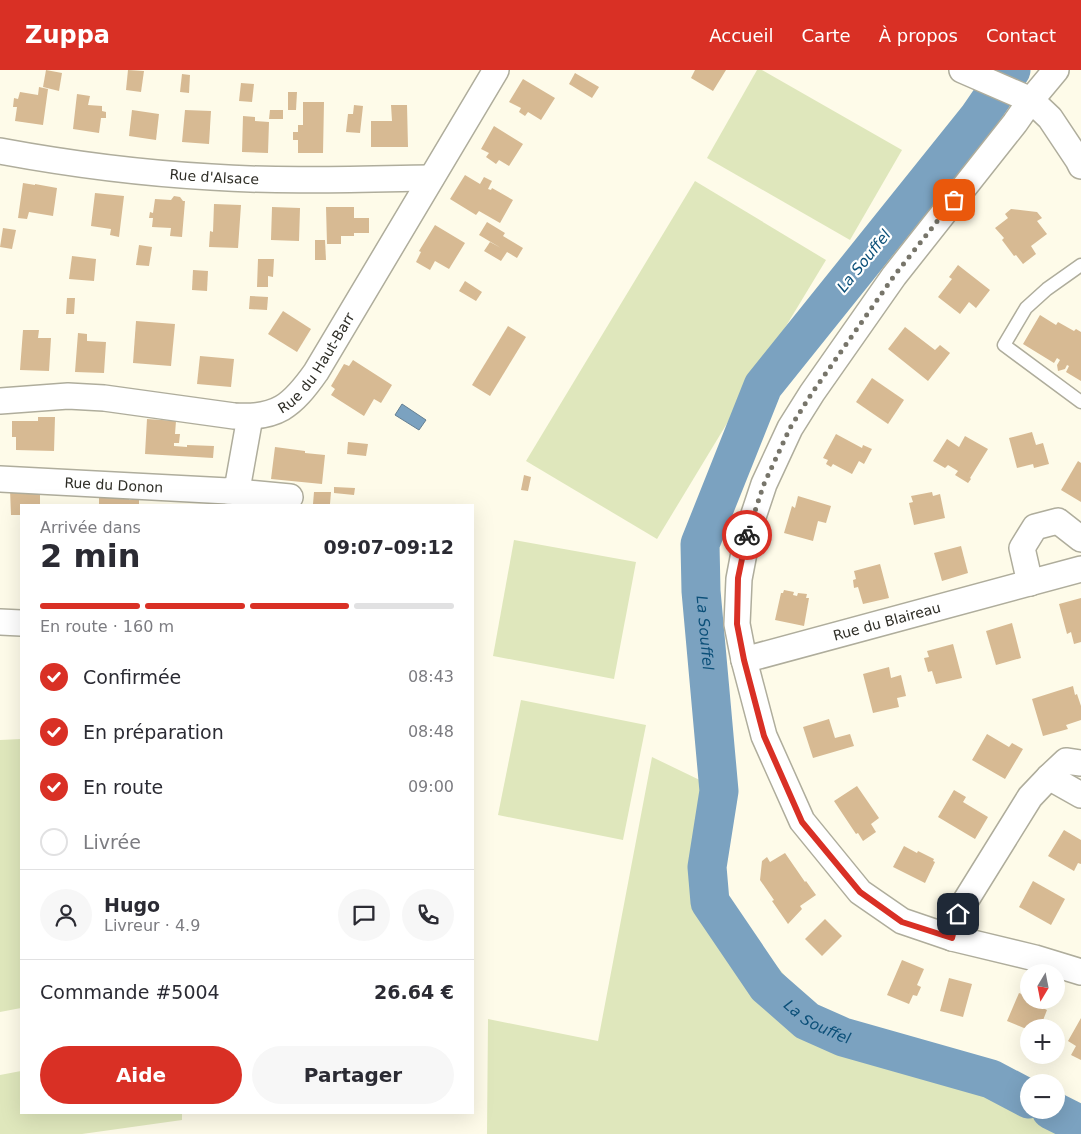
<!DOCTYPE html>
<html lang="fr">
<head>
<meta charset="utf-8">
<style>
	body { margin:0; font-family:"DejaVu Sans",sans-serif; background:#f7f7f7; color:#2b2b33; height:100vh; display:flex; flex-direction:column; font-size:19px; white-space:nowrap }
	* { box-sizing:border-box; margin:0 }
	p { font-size:16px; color:#7c7c81 }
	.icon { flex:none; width:28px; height:28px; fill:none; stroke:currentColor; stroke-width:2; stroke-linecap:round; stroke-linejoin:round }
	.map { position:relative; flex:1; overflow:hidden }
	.details { position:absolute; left:20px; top:434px; width:454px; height:610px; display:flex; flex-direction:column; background:#fff; border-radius:0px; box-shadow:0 5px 20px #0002 }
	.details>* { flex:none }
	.needle { width:32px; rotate:190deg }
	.tools { position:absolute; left:1020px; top:894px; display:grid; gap:10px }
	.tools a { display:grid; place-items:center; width:45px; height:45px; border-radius:50%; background:#fff; box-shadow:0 5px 20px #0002; font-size:25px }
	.pin { position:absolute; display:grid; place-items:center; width:42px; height:42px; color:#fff; margin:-21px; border-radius:10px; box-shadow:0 2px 8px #0006 }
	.courier { position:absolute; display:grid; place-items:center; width:50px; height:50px; margin:-25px; border:4px solid #d93025; border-radius:50%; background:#fff; color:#222; box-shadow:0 1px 6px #0007 }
	.overview em { font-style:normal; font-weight:700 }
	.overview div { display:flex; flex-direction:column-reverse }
	.overview { display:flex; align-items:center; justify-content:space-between; height:85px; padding:0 20px }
	h1 { font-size:32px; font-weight:700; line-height:38px }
	.bar { display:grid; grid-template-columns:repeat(4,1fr); gap:8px 5px; align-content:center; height:60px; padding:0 20px }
	.bar i { height:6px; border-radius:4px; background:#e1e1e2 }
	.bar .selected { background:#d93025 }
	.bar p { grid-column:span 4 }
	.line { display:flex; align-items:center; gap:12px; padding:0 20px; border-top:1px solid #e1e1e2 }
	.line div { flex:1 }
	.round { display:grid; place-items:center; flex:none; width:52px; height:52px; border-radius:26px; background:#f7f7f7 }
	ol { padding:0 20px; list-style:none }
	li { display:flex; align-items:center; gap:15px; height:55px }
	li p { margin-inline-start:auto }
	li .icon { padding:5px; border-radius:50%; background:#d93025; color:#fff; stroke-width:4 }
	li:last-child { color:#7c7c81 }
	li i { width:28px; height:28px; border:2px solid #e1e1e2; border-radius:50% }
	.primary-button { display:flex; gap:10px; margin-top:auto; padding:10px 20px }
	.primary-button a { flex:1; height:58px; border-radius:30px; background:#d93025; color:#fff; font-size:20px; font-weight:700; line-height:58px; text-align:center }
	.primary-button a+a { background:#f7f7f7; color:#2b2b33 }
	header { display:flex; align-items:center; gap:30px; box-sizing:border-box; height:70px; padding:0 25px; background:#d93025; color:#fff }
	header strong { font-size:24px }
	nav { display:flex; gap:28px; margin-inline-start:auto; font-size:18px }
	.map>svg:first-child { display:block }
</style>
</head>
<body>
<header>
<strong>Zuppa</strong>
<nav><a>Accueil</a><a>Carte</a><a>À propos</a><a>Contact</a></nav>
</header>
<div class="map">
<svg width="1081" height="1064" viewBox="0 0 1081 1064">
	<rect width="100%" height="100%" fill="#fefbe9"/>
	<!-- green -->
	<g fill="#dfe7bc">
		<polygon points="757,0 762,0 902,80 850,170 707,88"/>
		<polygon points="695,111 826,190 657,469 526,391"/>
		<polygon points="514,470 636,492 614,609 493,586"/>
		<polygon points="521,630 646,655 623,770 498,745"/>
		<polygon points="21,669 21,938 0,942 0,670"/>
		<polygon points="652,687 708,714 696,802 811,936 1029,1034 1029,1040 1043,1040 1081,1056 1081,1064 487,1064 488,949 598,971"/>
		<polygon points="21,1001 21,1042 182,1042 182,1050 82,1064 0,1064 0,1005"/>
	</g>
	<!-- water -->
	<polygon fill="#7ba2c0" stroke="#647f92" points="402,334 426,350 419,360 395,345"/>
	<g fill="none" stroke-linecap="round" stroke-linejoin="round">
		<!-- river -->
		<g stroke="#7ba2c0" stroke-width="39">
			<path id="s1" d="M1011 0 978 48 763 316 700 474 701 521 719 721 707 797 710 832 767 916 807 951 843 967 991 1009 1029 1029"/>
			<polyline points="1051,1040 1081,1055"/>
		</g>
	</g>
	<!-- building -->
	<g fill="#d7ba93">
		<polygon points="46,0 62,3 59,21 43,17"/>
		<polygon points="128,0 144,1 141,22 126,20"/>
		<polygon points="695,0 726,0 713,21 691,8"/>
		<polygon points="575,3 599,17 592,28 569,14"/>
		<polygon points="182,4 190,5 189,23 180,22"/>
		<polygon points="523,9 555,28 541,50 528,42 525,46 519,42 521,38 509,32"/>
		<polygon points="241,13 254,14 252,32 239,31"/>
		<polygon points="39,17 48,19 43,55 15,51 17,37 13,37 14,28 18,29 20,22 38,25"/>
		<polygon points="288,22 297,22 296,40 288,40"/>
		<polygon points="77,24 90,26 88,35 102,36 102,41 106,42 106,48 101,48 99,63 73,59"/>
		<polygon points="303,32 324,32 323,83 298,83 298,70 293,70 293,62 298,62 298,55 303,55"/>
		<polygon points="354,35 363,36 360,63 346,62 348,44 353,44"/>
		<polygon points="391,35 407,35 408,77 371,77 371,51 392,51"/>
		<polygon points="132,40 159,44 156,70 129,66"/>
		<polygon points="185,40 211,41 209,74 182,72"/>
		<polygon points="270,40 283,40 283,49 269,49"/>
		<polygon points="243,46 255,47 255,51 269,52 268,83 242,82"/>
		<polygon points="494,56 523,74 509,96 499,90 496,94 486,87 489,83 481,79"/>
		<polygon points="465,105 480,114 484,107 492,111 488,119 491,120 492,118 513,130 500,153 479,141 476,145 450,129"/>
		<polygon points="23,113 35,115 35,114 57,118 53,146 29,142 27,149 18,148"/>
		<polygon points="95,123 124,126 119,167 110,165 111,159 91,156"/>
		<polygon points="174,126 180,127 183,131 185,131 182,167 170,166 171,158 152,157 153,148 149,148 150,142 153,143 155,129 171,130"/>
		<polygon points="214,134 241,135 238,178 209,177 210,161 213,162"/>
		<polygon points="272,137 300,138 299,171 271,170"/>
		<polygon points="326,137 354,137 354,148 369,148 369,163 354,163 354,166 341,166 341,174 327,174"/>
		<polygon points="1011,139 1037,142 1042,148 1037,151 1047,164 1031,176 1036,184 1023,194 1016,185 1014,186 1002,170 1004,168 995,158 1008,148 1005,144"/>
		<polygon points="487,152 505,163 503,166 523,178 517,188 507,182 501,191 484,181 490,172 501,178 479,165"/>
		<polygon points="435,155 465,173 449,199 435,191 430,200 416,192 421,182 419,181"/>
		<polygon points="3,158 16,160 12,179 0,177"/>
		<polygon points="315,170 325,170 326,190 315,190"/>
		<polygon points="139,175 152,177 149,196 136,195"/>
		<polygon points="72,186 96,189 94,211 69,209"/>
		<polygon points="258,189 274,189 273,207 268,206 268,217 257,217"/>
		<polygon points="958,195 990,220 976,238 969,232 960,244 938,227 952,209 949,207"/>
		<polygon points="193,200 208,201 207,221 192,220"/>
		<polygon points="465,211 482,222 476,231 459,221"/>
		<polygon points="250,226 268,227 267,240 249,239"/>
		<polygon points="67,228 75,228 74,244 66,244"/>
		<polygon points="283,241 311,259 297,282 268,264"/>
		<polygon points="1040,245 1056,255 1058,252 1074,261 1076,259 1081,262 1081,311 1066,302 1069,296 1067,295 1065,299 1058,301 1057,295 1060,290 1057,288 1054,293 1023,274"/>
		<polygon points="136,251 175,254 171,296 133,293"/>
		<polygon points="508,256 526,267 490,326 472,315"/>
		<polygon points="905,257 935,280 940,275 950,283 928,311 888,279"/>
		<polygon points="23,260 39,260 38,268 51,268 49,301 20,300"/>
		<polygon points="78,263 87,264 87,271 106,272 104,303 75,302"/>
		<polygon points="200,286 234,289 231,317 197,314"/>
		<polygon points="353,290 392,315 381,333 374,329 364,346 331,325 335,319 331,316 344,294 349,296"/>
		<polygon points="872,308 904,330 888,354 856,332"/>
		<polygon points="38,347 55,347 54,381 16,380 16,367 12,367 12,351 38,351"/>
		<polygon points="147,349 176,351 175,364 180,364 179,373 174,373 174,376 187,377 187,375 214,376 213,388 145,384"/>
		<polygon points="1032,362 1036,375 1043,373 1049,394 1034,398 1033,394 1017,398 1009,368"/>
		<polygon points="836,364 862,378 863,375 872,379 864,394 859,391 852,404 833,394 831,397 826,394 828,390 823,388"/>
		<polygon points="965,366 988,379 970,408 971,409 968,413 955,405 958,401 948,395 945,398 933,391 947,369 959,377"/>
		<polygon points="348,372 368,374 366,386 347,384"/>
		<polygon points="275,377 305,381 305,383 325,385 322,414 271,409"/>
		<polygon points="1078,391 1081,393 1081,432 1061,420"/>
		<polygon points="524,405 531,407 528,421 521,420"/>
		<polygon points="334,417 355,418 354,425 334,423"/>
		<polygon points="40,418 40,435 21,435 21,445 11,445 10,419"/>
		<polygon points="314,422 331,422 330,434 313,434"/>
		<polygon points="932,422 933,426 940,424 945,448 914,455 909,433 913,432 911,426"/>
		<polygon points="104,425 110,425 115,428 129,428 129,430 139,430 139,435 99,435 99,427 101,427"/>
		<polygon points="798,426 831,436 826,453 818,451 813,471 784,463 792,436 795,438"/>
		<polygon points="961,476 968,503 942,511 934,483"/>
		<polygon points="880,494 889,528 863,534 858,517 854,518 853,510 856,509 854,501"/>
		<polygon points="784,520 794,522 793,525 797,526 798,523 807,524 806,528 809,528 804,556 775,550 781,523 783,523"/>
		<polygon points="1081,528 1081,572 1074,574 1071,562 1067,564 1059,534"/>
		<polygon points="1012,553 1021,588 996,595 986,561"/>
		<polygon points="953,574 962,608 936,614 932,601 928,602 924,588 929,587 927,581"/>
		<polygon points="889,597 891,608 901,605 906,626 897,628 899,637 873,643 863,604"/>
		<polygon points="1073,616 1075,625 1077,624 1081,636 1081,650 1066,655 1068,659 1043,666 1032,629"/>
		<polygon points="829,649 835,668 850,664 854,676 813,688 803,657"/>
		<polygon points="987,664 1009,677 1012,673 1023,679 1005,709 972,690"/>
		<polygon points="857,716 879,748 871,754 876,762 863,771 858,763 856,764 834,731"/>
		<polygon points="954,720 966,727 963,732 988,747 975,769 938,747"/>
		<polygon points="1064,760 1081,770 1081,794 1078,793 1074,801 1048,786"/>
		<polygon points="904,776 917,783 918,781 934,789 933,791 935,792 925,813 893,797"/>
		<polygon points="785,783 805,812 806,811 816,825 800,836 802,839 788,854 772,831 774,830 760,810 762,791 767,787 770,792"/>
		<polygon points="1033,811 1065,829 1051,855 1019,837"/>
		<polygon points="825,849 842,866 822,886 805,869"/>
		<polygon points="902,890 924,899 917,915 921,917 917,926 913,925 909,934 887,925"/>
		<polygon points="949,908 972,914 963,947 940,941"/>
		<polygon points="1019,923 1029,927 1029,930 1036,930 1035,934 1047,940 1040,958 1029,958 1029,960 1007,951"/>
		<polygon points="1081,948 1081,990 1071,985 1076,976 1068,971"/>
	</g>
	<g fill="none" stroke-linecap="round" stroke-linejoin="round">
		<defs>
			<polyline id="service" points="1081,195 1047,219 1026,238 1004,275 1081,332"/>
			<g id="minor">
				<polyline points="962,0 1031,30 1050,48 1078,90 1081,96"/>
				<polyline points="1056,0 1031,30 1015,53 894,206 812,323 790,358 764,414 748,462 739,509 737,554 744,590 764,666 802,751 860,822 902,851 952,868 1035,888 1081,902"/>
				<path id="s2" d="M0 81C70 94 140 103 211 107 284 112 358 109 431 108"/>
				<path id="s3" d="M0 331 68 326 104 328 234 346C277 349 292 336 316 302L496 0"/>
				<path id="s4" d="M0 409 228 421 290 427"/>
				<polyline points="228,421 233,419 238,414 250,347"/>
				<polyline points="1030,513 1022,478 1035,457 1058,451 1081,469"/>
				<polyline points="0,552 21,553"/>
				<path id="s5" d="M744 590 1081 499"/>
				<polyline points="1049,707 1081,725"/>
				<polyline points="952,868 958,843 1030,727 1049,707 1066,691 1081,693"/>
			</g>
		</defs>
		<!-- service casing -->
		<use href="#service" stroke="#afad9c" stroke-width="15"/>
		<!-- minor casing -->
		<use href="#minor" stroke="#afad9c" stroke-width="28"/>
		<!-- service -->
		<use href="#service" stroke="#fff" stroke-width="12"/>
		<!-- minor -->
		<use href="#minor" stroke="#fff" stroke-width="25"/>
	</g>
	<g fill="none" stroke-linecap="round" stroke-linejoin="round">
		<!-- done -->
		<polyline stroke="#77756a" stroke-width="5" stroke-dasharray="0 9" points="747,465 764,414 790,358 812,323 894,206 954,130"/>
		<!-- route -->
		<polyline stroke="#d93025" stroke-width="6" points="747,465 738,508 737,554 744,590 764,666 802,752 860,822 902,852 952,868 958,844"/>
	</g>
	<g text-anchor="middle" stroke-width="4.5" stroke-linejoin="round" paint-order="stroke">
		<!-- street labels -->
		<g font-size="14" fill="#2e2d26" stroke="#fff">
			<text dy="5" stroke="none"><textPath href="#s2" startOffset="216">Rue d'Alsace</textPath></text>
			<text dy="5" stroke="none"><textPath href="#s3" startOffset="342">Rue du Haut-Barr</textPath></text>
			<text dy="5" stroke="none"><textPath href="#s4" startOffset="114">Rue du Donon</textPath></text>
			<text dy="5" stroke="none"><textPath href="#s5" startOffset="148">Rue du Blaireau</textPath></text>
		</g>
		<!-- water labels -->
		<g font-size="15" font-style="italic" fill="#0b4f78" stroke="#fff">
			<text transform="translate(864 191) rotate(-51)" y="5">La Souffel</text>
			<text dy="5" stroke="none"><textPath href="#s1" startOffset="661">La Souffel</textPath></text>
			<text dy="5" stroke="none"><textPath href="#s1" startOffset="1096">La Souffel</textPath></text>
		</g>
	</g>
</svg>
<div class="tools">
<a><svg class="needle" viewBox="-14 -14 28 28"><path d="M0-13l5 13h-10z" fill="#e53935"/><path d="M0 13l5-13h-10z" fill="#7c7c81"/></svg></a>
<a>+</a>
<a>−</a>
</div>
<div class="pin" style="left:954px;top:130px;background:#ea580c"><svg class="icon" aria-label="bag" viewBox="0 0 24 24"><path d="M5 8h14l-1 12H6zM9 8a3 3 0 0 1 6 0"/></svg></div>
<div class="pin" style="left:958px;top:844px;background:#1f2937"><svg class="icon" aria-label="home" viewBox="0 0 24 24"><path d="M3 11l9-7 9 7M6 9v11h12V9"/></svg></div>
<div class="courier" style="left:747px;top:465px"><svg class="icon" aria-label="bike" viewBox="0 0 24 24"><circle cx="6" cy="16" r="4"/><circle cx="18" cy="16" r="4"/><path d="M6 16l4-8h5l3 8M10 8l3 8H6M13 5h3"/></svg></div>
<section class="details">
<div class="overview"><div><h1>2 min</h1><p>Arrivée dans</p></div><em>09:07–09:12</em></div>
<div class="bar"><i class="selected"></i><i class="selected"></i><i class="selected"></i><i></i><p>En route · 160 m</p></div>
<ol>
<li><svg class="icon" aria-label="check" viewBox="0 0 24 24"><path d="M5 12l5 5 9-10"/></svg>Confirmée<p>08:43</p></li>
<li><svg class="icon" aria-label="check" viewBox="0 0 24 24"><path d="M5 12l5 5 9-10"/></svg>En préparation<p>08:48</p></li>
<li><svg class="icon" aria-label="check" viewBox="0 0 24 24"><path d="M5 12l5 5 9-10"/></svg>En route<p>09:00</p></li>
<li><i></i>Livrée</li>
</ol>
<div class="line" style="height:90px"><a class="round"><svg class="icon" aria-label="person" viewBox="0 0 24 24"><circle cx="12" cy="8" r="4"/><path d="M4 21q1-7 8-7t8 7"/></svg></a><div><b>Hugo</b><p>Livreur · 4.9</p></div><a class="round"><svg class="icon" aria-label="chat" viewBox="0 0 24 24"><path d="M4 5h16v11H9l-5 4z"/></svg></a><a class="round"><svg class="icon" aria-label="phone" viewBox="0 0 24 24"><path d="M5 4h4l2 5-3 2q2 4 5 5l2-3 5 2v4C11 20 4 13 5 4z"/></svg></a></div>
<div class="line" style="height:65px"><div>Commande #5004</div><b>26.64 €</b></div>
<div class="primary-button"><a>Aide</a><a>Partager</a></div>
</section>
</div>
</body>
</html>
